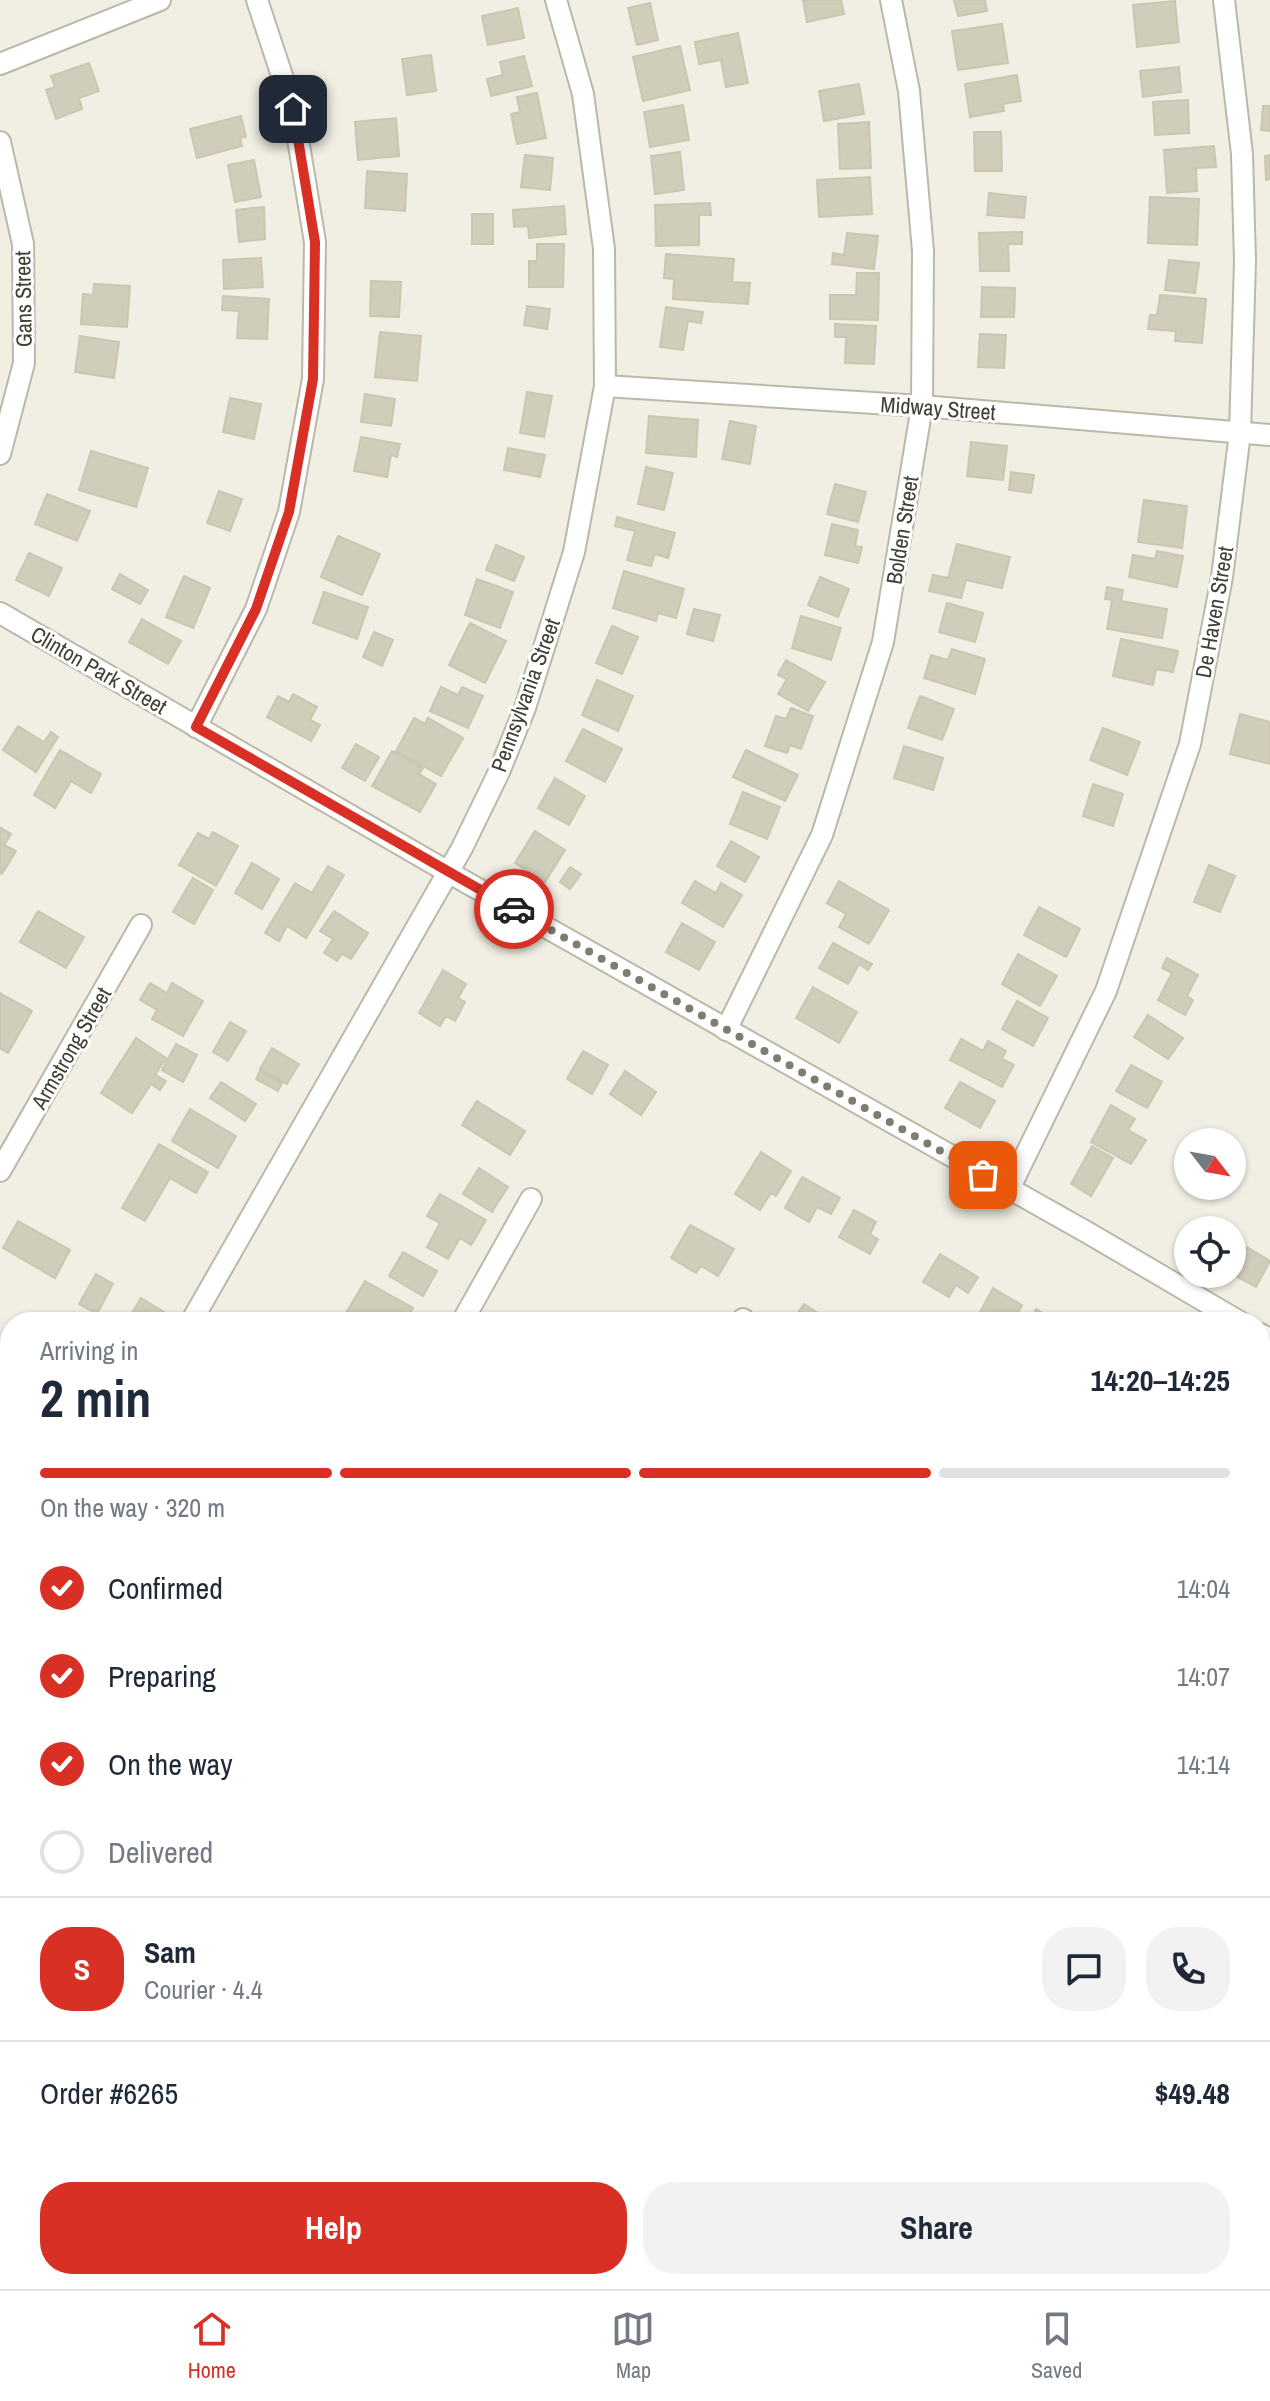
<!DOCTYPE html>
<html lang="en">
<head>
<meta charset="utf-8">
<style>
	body { margin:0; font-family:"Archivo Narrow",sans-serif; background:#f2f2f3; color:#1f2937; height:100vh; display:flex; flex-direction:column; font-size:30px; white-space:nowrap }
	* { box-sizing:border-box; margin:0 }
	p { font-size:26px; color:#747a83 }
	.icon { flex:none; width:44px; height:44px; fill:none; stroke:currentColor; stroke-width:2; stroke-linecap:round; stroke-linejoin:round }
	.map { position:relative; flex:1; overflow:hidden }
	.details { position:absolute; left:0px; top:1312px; width:1270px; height:978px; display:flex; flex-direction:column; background:#fff; border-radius:32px 32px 0 0; box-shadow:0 2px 6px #0004 }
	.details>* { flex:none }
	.needle { width:52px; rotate:121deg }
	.fabs { position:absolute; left:1174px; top:1128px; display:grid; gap:16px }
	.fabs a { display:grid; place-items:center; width:72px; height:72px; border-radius:50%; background:#fff; box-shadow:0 2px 6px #0004; font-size:40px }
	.pin { position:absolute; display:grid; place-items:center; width:68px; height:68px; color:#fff; margin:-34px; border-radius:16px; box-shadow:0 4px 12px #0006 }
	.courier { position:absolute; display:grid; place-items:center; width:80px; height:80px; margin:-40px; border:6px solid #d93025; border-radius:50%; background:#fff; color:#222; box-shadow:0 2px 10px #0007 }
	.overview em { font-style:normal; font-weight:700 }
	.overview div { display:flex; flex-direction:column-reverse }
	.overview { display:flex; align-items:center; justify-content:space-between; height:136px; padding:0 40px }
	h1 { font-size:52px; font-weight:700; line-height:60px }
	.bar { display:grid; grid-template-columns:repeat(4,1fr); gap:12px 8px; align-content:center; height:96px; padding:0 40px }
	.bar i { height:10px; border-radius:6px; background:#e0e1e3 }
	.bar .current { background:#d93025 }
	.bar p { grid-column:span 4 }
	.line { display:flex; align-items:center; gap:20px; padding:0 40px; border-top:2px solid #e0e1e3 }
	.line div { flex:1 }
	.round { display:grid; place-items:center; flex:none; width:84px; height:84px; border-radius:32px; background:#f2f2f3 }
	ol { padding:0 40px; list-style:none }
	li { display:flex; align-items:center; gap:24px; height:88px }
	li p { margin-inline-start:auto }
	li .icon { padding:8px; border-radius:50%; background:#d93025; color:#fff; stroke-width:4 }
	li:last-child { color:#747a83 }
	li i { width:44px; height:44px; border:4px solid #e0e1e3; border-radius:50% }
	.action { display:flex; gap:16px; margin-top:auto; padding:16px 40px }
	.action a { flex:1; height:92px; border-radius:32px; background:#d93025; color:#fff; font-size:32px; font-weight:700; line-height:92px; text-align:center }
	.action a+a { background:#f2f2f3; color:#1f2937 }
	.menu { display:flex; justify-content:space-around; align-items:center; height:112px; border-top:2px solid #e0e1e3; background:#fff; font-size:22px; color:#747a83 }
	.menu a { display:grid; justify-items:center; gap:4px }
	.menu .current { color:#d93025 }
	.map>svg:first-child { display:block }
</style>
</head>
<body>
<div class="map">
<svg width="1270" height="2289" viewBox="0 0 1270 2289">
	<rect width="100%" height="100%" fill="#f1efe4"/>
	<!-- building -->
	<g fill="#d1cdbb" stroke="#cbc6af" stroke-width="2">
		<polygon points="803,0 841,0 844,14 807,22"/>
		<polygon points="954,0 985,0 987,11 958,16"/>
		<polygon points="1175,1 1179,42 1137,47 1133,5"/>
		<polygon points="650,3 658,40 637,45 628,8"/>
		<polygon points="518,8 524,38 488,45 482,16"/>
		<polygon points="1002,24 1008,63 958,70 952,31"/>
		<polygon points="738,33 748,83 726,87 721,60 699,64 695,42"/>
		<polygon points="680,46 690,90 643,101 633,57"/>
		<polygon points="431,55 436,91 407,95 402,59"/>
		<polygon points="524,56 532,86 491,96 487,79 503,75 500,62"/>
		<polygon points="89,63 99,91 79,98 82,109 56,119 46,90 55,87 51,76"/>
		<polygon points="1179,67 1181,92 1143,97 1140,71"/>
		<polygon points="1017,75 1021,101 1003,104 1004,111 970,117 965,84"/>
		<polygon points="859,84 864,114 824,121 819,91"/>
		<polygon points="537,93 546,138 517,144 511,114 520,112 517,97"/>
		<polygon points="1188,100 1189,133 1155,135 1153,102"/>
		<polygon points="683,105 689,140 650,147 644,112"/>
		<polygon points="1263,106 1270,106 1270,131 1261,130"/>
		<polygon points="241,116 246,137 240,138 242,146 197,158 190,129"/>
		<polygon points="396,118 399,156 358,160 355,122"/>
		<polygon points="869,122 871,168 840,169 838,124"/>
		<polygon points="974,132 1001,132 1002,171 975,171"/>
		<polygon points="1214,146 1216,167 1196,168 1197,191 1167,193 1164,150"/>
		<polygon points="680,152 684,190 655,194 651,156"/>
		<polygon points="525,155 553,158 550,190 521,187"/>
		<polygon points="1270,155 1270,179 1266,180 1265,156"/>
		<polygon points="254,160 261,197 235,202 228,165"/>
		<polygon points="367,171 407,174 405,211 365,208"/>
		<polygon points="870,177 872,214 819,217 817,180"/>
		<polygon points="989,193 1026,197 1024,218 987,215"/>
		<polygon points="1150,197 1199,199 1197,245 1148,243"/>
		<polygon points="710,203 711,215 699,215 699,245 656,246 655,205"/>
		<polygon points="564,206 566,234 529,238 528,226 514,227 513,210"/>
		<polygon points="264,207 265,239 239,242 236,210"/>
		<rect x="472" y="214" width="21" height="30"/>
		<polygon points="1022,232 1022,244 1008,244 1009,271 980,271 979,233"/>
		<polygon points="847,233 878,236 874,269 832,264 833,253 844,255"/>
		<polygon points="537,244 564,244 563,287 529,287 529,261 537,261"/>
		<polygon points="666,254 734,259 732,282 750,283 748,304 673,299 674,279 664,278"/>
		<polygon points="261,258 263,287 224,289 223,260"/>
		<polygon points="1169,260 1199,263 1195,293 1165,290"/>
		<polygon points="857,273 879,273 878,320 830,319 830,295 856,295"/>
		<polygon points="371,281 401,282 399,317 370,316"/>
		<polygon points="94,284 130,286 127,327 81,324 83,294 93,295"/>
		<polygon points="982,287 1015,288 1014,317 981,317"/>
		<polygon points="1160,295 1206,299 1202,343 1175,341 1176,331 1148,329 1150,315 1157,315"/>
		<polygon points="223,296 269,299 267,339 237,338 239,311 222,310"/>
		<polygon points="527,306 550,309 547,329 524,325"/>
		<polygon points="666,307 703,312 701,323 688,321 683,350 660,347"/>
		<polygon points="835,324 876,326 874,364 845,363 846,337 835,337"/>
		<polygon points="380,332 421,336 417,381 375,377"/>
		<polygon points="980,334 1006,335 1004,368 978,367"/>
		<polygon points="80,336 119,342 114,378 75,372"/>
		<polygon points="527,392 552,396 544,437 520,433"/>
		<polygon points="365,394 395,399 391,426 361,422"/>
		<polygon points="230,398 261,404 254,439 223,432"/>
		<polygon points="649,416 698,420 696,457 646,453"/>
		<polygon points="730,421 756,426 750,464 722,459"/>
		<polygon points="361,437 400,444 397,457 391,455 387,477 354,471"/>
		<polygon points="971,442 1007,446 1003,480 967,476"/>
		<polygon points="508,448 545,455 540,477 504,470"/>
		<polygon points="91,451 148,468 136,507 79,490"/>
		<polygon points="646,467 673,473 664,510 638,504"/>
		<polygon points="1011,472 1034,475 1031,493 1009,490"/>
		<polygon points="835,484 866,492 858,522 827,514"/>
		<polygon points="219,491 242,499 230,531 207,523"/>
		<polygon points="47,494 90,511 77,541 35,524"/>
		<polygon points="1144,500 1187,506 1182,548 1138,542"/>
		<polygon points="617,517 675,533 668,558 655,554 651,566 627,560 635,531 615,526"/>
		<polygon points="832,524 858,530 855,546 862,547 858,563 825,555"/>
		<polygon points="338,536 380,554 362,595 321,577"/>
		<polygon points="957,544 1010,557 1002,588 966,580 961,598 929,591 933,575 948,578"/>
		<polygon points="496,545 524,557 514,581 486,570"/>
		<polygon points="1157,551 1183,556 1177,587 1129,577 1133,555 1155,559"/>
		<polygon points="29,553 62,568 49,596 16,580"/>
		<polygon points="624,571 684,589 676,618 658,613 656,621 613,608"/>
		<polygon points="120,574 148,590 140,604 112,589"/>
		<polygon points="184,576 210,588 193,628 166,617"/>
		<polygon points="820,577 849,589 838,617 808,605"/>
		<polygon points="477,579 513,592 500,628 465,615"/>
		<polygon points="1107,587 1123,590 1121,601 1167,609 1162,638 1107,629 1112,600 1105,599"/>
		<polygon points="324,592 368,607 357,639 313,623"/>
		<polygon points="947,603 983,613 975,642 939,632"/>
		<polygon points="694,609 720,615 713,641 687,634"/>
		<polygon points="801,616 841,628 831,660 792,648"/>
		<polygon points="142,619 181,641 168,664 129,642"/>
		<polygon points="470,623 506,641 485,683 449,665"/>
		<polygon points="612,626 638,637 622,674 596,663"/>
		<polygon points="374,632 393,640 382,666 363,657"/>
		<polygon points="1121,639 1178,651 1173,672 1156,669 1153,685 1113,676"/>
		<polygon points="952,649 985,659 975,694 924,678 931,655 948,660"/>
		<polygon points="786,660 825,682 808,711 778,694 787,679 778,675"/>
		<polygon points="597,680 633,696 618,731 582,715"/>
		<polygon points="441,687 458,695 462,687 483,696 468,728 430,711"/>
		<polygon points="293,694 317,707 310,720 320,725 311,741 267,717 278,696 289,702"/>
		<polygon points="920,696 954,709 942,740 908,728"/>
		<polygon points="791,708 813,716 801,749 790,745 787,753 765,746 776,716 786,719"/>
		<polygon points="1240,714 1270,722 1270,764 1230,754"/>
		<polygon points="414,718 425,724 428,718 463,738 441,776 396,751"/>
		<polygon points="18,726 44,742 51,732 58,737 36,772 3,750"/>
		<polygon points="1103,728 1140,742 1127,775 1090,760"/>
		<polygon points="583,729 622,749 605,782 566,761"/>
		<polygon points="356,744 379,757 365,781 342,768"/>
		<polygon points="904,746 943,758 933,790 894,778"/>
		<polygon points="60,750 101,774 91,793 71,781 55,808 34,795"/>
		<polygon points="746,750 798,775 785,801 733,777"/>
		<polygon points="392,751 423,768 419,774 436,784 420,812 372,786"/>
		<polygon points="555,778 585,796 569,825 538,808"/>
		<polygon points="1093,784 1123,794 1113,826 1083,816"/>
		<polygon points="743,792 780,807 767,839 730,824"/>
		<polygon points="0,827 11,834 4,845 16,851 2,874 0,873"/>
		<polygon points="535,831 565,850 545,882 515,863"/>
		<polygon points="213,832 238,846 216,886 179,865 198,833 209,839"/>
		<polygon points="731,841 759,857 745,882 717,866"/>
		<polygon points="252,863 279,879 262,909 235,893"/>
		<polygon points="1209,865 1235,876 1220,912 1194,902"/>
		<polygon points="328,866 344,875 306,938 287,926 279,941 265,933 295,883 312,893"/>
		<polygon points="570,867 581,874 570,889 560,882"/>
		<polygon points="193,878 213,890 194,924 173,912"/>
		<polygon points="695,881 716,893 721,883 742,895 723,927 682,903"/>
		<polygon points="839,881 889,910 869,944 839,927 846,914 827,903"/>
		<polygon points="1039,907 1080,929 1066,957 1024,935"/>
		<polygon points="38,911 84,937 66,968 20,942"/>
		<polygon points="334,911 368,933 351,959 342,954 337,961 324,953 333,939 320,931"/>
		<polygon points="682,923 715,942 699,970 666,952"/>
		<polygon points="833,943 872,964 868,970 859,964 848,984 819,968"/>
		<polygon points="1018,954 1057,976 1040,1006 1002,984"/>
		<polygon points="1167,958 1198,975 1187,996 1193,1000 1185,1015 1158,1000 1172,973 1162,968"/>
		<polygon points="443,970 466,984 458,998 465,1002 455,1021 446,1016 440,1026 419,1013"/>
		<polygon points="150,983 167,993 172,983 203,1001 183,1036 152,1019 157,1010 140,1000"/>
		<polygon points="813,987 857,1012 839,1043 796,1018"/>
		<polygon points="0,993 32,1011 8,1053 0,1048"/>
		<polygon points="1017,1001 1048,1018 1033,1046 1002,1029"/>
		<polygon points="1148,1015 1183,1038 1168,1059 1134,1037"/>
		<polygon points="230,1022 246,1031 228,1061 213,1052"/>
		<polygon points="136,1038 166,1058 155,1075 166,1081 160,1090 151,1084 132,1113 101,1093"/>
		<polygon points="961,1039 983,1051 988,1041 1006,1051 1002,1059 1014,1065 1002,1087 950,1060"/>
		<polygon points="176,1044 197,1055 183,1082 162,1070"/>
		<polygon points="272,1048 299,1064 287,1084 260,1069"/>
		<polygon points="583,1051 608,1065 592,1094 567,1079"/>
		<polygon points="1131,1065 1162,1082 1147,1108 1116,1091"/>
		<polygon points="260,1071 282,1083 278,1091 256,1079"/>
		<polygon points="625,1071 656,1092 641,1115 610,1094"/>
		<polygon points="221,1082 256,1104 245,1121 210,1098"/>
		<polygon points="960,1082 995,1101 980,1128 945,1108"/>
		<polygon points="477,1101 525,1131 510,1155 462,1125"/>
		<polygon points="1111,1105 1135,1119 1128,1130 1146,1140 1131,1164 1091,1142"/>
		<polygon points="190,1109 236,1136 218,1168 172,1141"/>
		<polygon points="159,1144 208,1172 196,1193 170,1178 145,1221 122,1208"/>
		<polygon points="1092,1146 1113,1158 1091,1196 1071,1184"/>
		<polygon points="761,1152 791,1171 776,1196 771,1193 760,1210 735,1194"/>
		<polygon points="479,1168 508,1187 492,1212 463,1194"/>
		<polygon points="802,1177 840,1198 831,1214 817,1207 809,1222 785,1208"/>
		<polygon points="440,1194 486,1220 471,1245 460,1238 448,1259 427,1247 440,1223 427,1216"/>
		<polygon points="854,1210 876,1222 870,1234 878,1239 870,1254 839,1237"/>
		<polygon points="18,1221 70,1250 55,1278 3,1248"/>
		<polygon points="690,1225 734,1249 718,1276 701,1266 696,1273 671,1258"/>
		<polygon points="1247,1247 1270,1261 1256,1287 1232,1274"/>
		<polygon points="403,1252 437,1271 423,1296 389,1276"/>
		<polygon points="940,1254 978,1277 968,1293 956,1285 949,1297 923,1282"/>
		<polygon points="96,1274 113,1284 97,1314 79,1304"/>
		<polygon points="365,1281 413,1308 407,1319 411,1322 349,1322 343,1318"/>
		<polygon points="993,1288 1022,1305 1012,1322 989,1322 978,1316"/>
		<polygon points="141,1298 164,1312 158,1322 136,1322 129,1318"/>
		<polygon points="804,1304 821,1315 817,1322 792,1322"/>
		<polygon points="1036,1309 1059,1322 1029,1322"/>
		<polygon points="1270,1448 1270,1523 1263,1535 1260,1533 1260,1465"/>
		<polygon points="1270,1680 1270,1703 1260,1697"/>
		<polygon points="1260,1733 1270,1739 1270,1763 1260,1757"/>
		<polygon points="1262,1993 1270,1998 1270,2030 1260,2024"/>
		<polygon points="0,2203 10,2209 10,2257 0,2251"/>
		<polygon points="1260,2218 1270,2223 1270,2272 1260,2266"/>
		<polygon points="109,2280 118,2280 133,2289 103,2289"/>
		<polygon points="260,2280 344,2280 339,2289 276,2289"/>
		<polygon points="500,2280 532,2280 527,2289 508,2289 510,2286"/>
		<polygon points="538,2280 588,2280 583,2289 533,2289"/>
		<polygon points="799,2280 830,2280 824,2289 811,2289"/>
		<polygon points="1079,2280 1123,2280 1118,2289 1094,2289"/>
	</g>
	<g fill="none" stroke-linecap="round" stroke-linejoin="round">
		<defs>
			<g id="lane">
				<polyline points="1260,2149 1264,2148 1270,2151"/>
				<polyline points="1260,2185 1270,2191"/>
			</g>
			<g id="street">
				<polyline points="0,64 160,0"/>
				<polyline points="0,142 23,244 24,363 0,454"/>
				<polyline points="605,386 922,406 1270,435"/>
				<polyline points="0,613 448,872 1090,1234 1240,1322"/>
				<polyline points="196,727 256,609 289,512 313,379 315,242 293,109 257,0"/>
				<polyline points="726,1030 822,835 883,642 922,406 923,251 909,91 891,0"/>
				<polyline points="0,1171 141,925"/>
				<polyline points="1009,1189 1106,991 1190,744 1222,577 1240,433 1245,261 1242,154 1224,0"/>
				<polyline points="191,1322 462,848 499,772 525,708 574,552 605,386 604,249 583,94 556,0"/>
				<polyline points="462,1322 531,1199"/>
				<polyline points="741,1322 743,1319"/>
				<polyline points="1260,1334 1270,1339"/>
				<polyline points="1260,1380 1270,1362"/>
				<polyline points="0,1654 10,1637"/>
				<polyline points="1260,1867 1270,1850"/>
				<polyline points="0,2049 10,2055"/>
				<polyline points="0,2108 10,2090"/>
				<polyline points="402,2280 417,2289"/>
				<polyline points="196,2289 201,2280"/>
				<polyline points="746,2289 751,2280"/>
				<polyline points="1022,2289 1027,2280"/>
			</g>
			<g id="secondary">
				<polyline points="0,1357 10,1363"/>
				<polyline points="1260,2079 1270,2085"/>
			</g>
		</defs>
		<!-- lane casing -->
		<use href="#lane" stroke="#bbb8a8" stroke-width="14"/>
		<!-- street casing -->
		<use href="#street" stroke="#bbb8a8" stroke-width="24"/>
		<!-- secondary casing -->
		<use href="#secondary" stroke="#cdc997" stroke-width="32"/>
		<!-- lane -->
		<use href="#lane" stroke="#fff" stroke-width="10"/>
		<!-- street -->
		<use href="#street" stroke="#fff" stroke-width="20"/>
		<!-- secondary -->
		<use href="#secondary" stroke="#faf7c5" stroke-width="28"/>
	</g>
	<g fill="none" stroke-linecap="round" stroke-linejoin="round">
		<!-- done -->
		<polyline stroke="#7f7d72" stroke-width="8" stroke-dasharray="0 14.4" points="514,909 983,1175"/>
		<!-- route -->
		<polyline stroke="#d93025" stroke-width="10" points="293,109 315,242 313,379 289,512 256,609 196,727 514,909"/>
	</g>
	<g text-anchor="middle" stroke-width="6" stroke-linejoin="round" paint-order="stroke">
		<!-- street labels -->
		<g font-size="22" fill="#423f35" stroke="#fff">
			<text transform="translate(23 299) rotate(-91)" y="8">Gans Street</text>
			<text transform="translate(938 408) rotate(4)" y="8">Midway Street</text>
			<text transform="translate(902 530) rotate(-81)" y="8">Bolden Street</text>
			<text transform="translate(1214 612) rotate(-80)" y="8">De Haven Street</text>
			<text transform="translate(99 670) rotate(30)" y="8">Clinton Park Street</text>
			<text transform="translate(525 695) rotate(-70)" y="8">Pennsylvania Street</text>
			<text transform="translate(71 1048) rotate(-60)" y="8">Armstrong Street</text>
		</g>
	</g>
</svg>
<div class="fabs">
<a><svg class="needle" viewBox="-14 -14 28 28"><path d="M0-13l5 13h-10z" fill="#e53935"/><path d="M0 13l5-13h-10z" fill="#747a83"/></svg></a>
<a><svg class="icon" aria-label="locate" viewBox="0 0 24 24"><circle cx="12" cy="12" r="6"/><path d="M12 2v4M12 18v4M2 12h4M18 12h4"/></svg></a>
</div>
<div class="pin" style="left:983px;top:1175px;background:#ea580c"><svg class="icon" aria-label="bag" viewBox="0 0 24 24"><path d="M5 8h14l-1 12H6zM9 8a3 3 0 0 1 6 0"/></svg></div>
<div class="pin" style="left:293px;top:109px;background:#1f2937"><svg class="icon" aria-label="home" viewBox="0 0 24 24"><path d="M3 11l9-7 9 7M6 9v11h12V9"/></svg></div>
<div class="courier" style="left:514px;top:909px"><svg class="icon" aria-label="car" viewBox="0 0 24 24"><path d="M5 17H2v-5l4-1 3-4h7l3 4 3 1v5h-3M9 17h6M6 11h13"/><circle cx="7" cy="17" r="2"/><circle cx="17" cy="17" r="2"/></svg></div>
<section class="details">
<div class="overview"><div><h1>2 min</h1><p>Arriving in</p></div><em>14:20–14:25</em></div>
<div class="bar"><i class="current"></i><i class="current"></i><i class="current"></i><i></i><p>On the way · 320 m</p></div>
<ol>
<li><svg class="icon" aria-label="check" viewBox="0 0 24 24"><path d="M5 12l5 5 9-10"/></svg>Confirmed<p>14:04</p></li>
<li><svg class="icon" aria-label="check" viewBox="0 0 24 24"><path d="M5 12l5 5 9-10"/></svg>Preparing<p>14:07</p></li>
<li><svg class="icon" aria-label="check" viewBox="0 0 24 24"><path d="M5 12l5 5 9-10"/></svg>On the way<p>14:14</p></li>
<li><i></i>Delivered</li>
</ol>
<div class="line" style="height:144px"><b class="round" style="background:#d93025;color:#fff">S</b><div><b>Sam</b><p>Courier · 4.4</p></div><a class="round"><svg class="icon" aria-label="chat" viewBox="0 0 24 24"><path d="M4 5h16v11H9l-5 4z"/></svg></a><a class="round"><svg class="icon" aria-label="phone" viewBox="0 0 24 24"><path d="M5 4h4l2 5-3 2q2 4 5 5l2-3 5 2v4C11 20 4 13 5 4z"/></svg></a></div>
<div class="line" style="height:104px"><div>Order #6265</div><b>$49.48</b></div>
<div class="action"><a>Help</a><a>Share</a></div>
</section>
</div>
<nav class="menu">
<a class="current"><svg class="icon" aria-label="home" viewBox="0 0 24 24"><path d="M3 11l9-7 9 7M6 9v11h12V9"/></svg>Home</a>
<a><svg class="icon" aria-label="map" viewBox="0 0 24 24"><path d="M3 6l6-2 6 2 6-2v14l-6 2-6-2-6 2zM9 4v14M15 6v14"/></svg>Map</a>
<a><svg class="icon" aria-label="saved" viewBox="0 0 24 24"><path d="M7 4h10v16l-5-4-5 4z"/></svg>Saved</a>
</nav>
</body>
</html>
